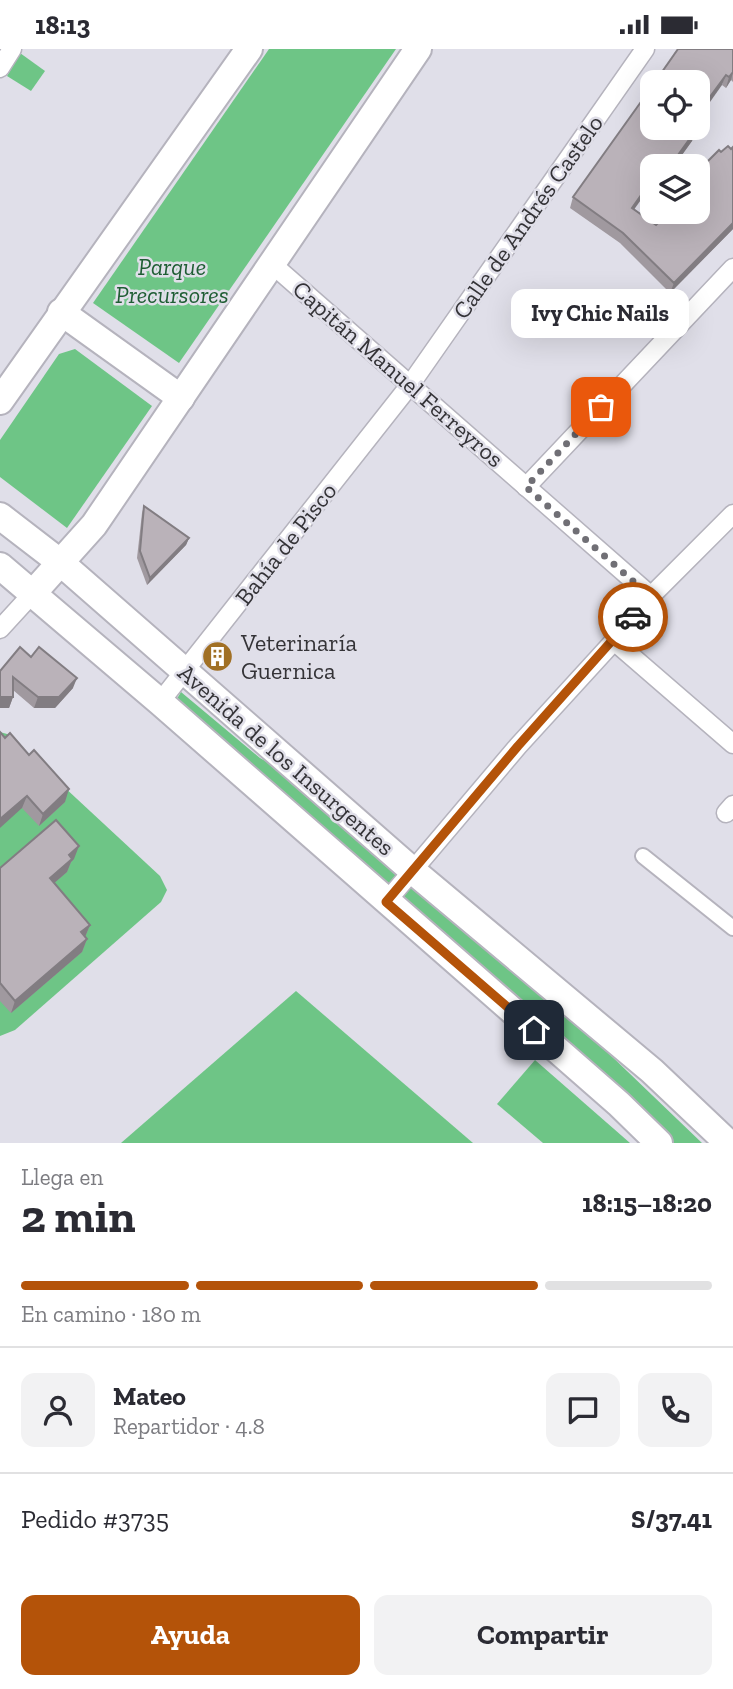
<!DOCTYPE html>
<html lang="es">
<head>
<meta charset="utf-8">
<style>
	body { margin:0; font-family:"Zilla Slab",serif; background:#f2f2f3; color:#2b2b33; height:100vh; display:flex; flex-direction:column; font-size:26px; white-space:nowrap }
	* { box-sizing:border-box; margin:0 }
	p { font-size:23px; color:#7c7c81 }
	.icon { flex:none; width:38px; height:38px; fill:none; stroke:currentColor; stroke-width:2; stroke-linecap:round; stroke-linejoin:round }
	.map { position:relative; height:1094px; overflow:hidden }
	.details { display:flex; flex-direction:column; background:#fff; flex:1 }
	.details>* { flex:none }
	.controls { position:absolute; left:640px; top:21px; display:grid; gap:14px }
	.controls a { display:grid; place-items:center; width:70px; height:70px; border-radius:14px; background:#fff; box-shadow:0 7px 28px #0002; font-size:35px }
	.pin { position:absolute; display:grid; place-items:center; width:60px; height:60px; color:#fff; margin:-30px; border-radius:14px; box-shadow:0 4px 10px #0006 }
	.courier { position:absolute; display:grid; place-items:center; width:70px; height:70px; margin:-35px; border:5px solid #b45309; border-radius:50%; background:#fff; color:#222; box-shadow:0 2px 9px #0007 }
	.bubble { position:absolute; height:49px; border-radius:14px; background:#fff; box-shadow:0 7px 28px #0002; font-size:23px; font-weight:700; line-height:49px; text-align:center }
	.head em { font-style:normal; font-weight:700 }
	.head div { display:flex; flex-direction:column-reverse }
	.head { display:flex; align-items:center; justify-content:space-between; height:119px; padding:0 21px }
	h1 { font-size:46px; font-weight:700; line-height:52px }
	.bar { display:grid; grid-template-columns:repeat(4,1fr); gap:10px 7px; align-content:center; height:84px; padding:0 21px }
	.bar i { height:9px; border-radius:5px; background:#e1e1e2 }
	.bar .selected { background:#b45309 }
	.bar p { grid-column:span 4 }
	.line { display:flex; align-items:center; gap:18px; padding:0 21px; border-top:2px solid #e1e1e2 }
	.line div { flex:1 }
	.round { display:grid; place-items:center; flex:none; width:74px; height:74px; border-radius:14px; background:#f2f2f3 }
	.button { display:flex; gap:14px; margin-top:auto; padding:14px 21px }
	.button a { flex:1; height:80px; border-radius:14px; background:#b45309; color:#fff; font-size:28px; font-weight:700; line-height:80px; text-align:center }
	.button a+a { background:#f2f2f3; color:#2b2b33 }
	.status { display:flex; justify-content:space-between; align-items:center; height:49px; padding:0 35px; background:#fff; direction:ltr }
	.status svg { height:19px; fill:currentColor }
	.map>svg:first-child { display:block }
</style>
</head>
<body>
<div class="status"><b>18:13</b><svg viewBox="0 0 49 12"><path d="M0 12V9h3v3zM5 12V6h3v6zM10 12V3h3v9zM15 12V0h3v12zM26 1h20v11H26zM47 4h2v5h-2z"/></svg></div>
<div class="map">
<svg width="733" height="1094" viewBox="0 0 733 1094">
	<rect width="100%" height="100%" fill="#e0dfe9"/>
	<!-- green -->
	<g fill="#6ec586">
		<polygon points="269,0 396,0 179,314 93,254"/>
		<polygon points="20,4 45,22 31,42 7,27"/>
		<polygon points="75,300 152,357 67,479 0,428 0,391 59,305"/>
		<polygon points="181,643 260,709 287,724 577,974 702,1094 672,1094 580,1003 175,653"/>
		<polygon points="0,683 7,685 160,827 167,841 161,853 15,981 0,987"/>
		<polygon points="296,942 473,1094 121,1094"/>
		<polygon points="535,1011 630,1094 543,1094 497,1055"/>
	</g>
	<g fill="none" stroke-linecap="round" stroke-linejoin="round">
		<defs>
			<polyline id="pedestrian" points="643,807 733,879"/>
			<g id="minor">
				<polyline points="0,19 12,0"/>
				<polyline points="272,215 651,547"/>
				<polyline points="526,438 733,219"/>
				<polyline points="0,580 33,544"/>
				<polyline points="614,592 733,695"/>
				<polyline points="160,653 410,336 645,0"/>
				<polyline points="726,764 733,756"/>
				<polyline points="386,853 518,697 614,592 651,547 733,465"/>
			</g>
			<g id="secondary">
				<polyline points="61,263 181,349"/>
				<polyline points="0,352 249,0"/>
				<polyline points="0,467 61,514 413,822 652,1022 728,1094"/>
				<polyline points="0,517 160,653 619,1055 659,1094"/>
				<polyline points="33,544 94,476 418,0"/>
			</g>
		</defs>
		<!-- pedestrian casing -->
		<use href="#pedestrian" stroke="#b5b3bd" stroke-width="18"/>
		<!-- minor casing -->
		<use href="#minor" stroke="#b5b3bd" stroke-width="21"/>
		<!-- secondary casing -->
		<use href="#secondary" stroke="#b5b3bd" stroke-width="30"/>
		<!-- pedestrian -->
		<use href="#pedestrian" stroke="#fff" stroke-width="14"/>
		<!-- minor -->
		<use href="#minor" stroke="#fff" stroke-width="18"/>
		<!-- secondary -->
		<use href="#secondary" stroke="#fff" stroke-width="26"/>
	</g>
	<!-- wall -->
	<g fill="#a0999f">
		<polygon points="733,0 733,33 731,31 726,39 722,36"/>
		<polygon points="653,79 696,79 692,92 674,117 653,117 634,160 656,176 698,163 721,103 731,100 733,98 733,180 670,244 620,194 570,159 573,148"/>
		<polygon points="144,457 189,489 186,496 147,536 137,509 142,464"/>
		<polygon points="31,608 73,639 55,659 34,659 13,641 13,648 9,659 0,659 0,622"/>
		<polygon points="0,683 65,753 39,777 22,759"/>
		<polygon points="74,810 71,813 67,823 54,834 90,876 85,888 87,890 82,903 11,964 0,952 0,819"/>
	</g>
	<!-- shaded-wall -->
	<g fill="#827d82">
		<polygon points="733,23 731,31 726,39 729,28"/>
		<polygon points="726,26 722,36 698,70 698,64"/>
		<polygon points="696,81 692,92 674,117 670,117"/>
		<polygon points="653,129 653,134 628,169 632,159"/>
		<polygon points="733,174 733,180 670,244 674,234"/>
		<polygon points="189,489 186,496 147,536 150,529"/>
		<polygon points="77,629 73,639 55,659 34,659 38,648"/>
		<polygon points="0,648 13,648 9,659 0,659"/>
		<polygon points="69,740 65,753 39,777 43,765"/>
		<polygon points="27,747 22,759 0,779 0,770"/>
		<polygon points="79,797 74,810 71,813 67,823 45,842 50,829 69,806"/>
		<polygon points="90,876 85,888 81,883"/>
		<polygon points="87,890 82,903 11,964 15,952"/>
	</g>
	<!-- building -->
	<g fill="#bab2b9" stroke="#827d82" stroke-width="2">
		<polygon points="678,0 733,0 733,23 729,28 726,26 698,64 698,33 655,33"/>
		<polygon points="653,36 653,79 694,79 696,81 670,117 665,117 662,115 661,117 653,117 653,129 632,159 656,176 669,163 698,163 698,122 719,101 721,103 728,97 731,100 733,98 733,174 674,234 623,184 573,148"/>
		<polygon points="144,457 189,489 150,529 140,502"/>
		<polygon points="20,598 31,608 39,598 77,629 59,648 38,648 13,628 13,648 0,648 0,622"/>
		<polygon points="0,683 5,689 10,684 29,706 34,701 69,740 43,765 27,747 0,770"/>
		<polygon points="56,771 79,797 69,806 72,810 50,829 90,876 81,883 87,890 15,952 0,934 0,819"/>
	</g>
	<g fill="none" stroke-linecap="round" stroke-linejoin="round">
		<!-- done -->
		<polyline stroke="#706f75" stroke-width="7" stroke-dasharray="0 12.6" points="601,358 526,438 650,547 633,568"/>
		<!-- route -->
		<polyline stroke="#b45309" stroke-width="9" points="534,981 386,853 518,697 633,568"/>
	</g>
	<!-- icons -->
	<defs>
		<symbol id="building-disc" viewBox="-11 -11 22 22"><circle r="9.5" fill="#a17025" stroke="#e0dfe9"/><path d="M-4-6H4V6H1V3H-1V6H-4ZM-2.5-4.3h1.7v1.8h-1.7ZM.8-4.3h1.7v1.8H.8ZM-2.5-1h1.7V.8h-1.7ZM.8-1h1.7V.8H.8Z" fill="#fff"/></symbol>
	</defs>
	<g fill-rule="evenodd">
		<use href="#building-disc" x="200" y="590" width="35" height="35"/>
	</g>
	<g text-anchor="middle" stroke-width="5" stroke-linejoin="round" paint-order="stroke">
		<!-- street labels -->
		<g font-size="24" fill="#343337" stroke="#e0dfe9">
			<text transform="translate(528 168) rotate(-55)" y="8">Calle de Andrés Castelo</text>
			<text transform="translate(398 325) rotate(41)" y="8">Capitán Manuel Ferreyros</text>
			<text transform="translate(286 495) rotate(-52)" y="8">Bahía de Pisco</text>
			<text transform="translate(286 711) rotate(41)" y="8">Avenida de los Insurgentes</text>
		</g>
		<!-- park labels -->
		<g font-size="24" font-style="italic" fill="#1f5e34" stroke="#e0dfe9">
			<text x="172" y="226">Parque<tspan x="172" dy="28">Precursores</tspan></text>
		</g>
		<!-- poi labels -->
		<g font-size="24" fill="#343337" stroke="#e0dfe9" text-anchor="start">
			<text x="241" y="602">Veterinaría<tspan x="241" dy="28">Guernica</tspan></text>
		</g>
	</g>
</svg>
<div class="controls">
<a><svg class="icon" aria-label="locate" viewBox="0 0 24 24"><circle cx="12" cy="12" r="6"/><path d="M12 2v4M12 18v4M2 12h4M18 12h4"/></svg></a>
<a><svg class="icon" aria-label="layers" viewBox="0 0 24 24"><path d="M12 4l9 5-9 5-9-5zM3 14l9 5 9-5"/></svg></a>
</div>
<div class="pin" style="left:601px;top:358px;background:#ea580c"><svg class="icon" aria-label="bag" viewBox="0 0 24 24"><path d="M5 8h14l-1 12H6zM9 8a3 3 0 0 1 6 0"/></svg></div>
<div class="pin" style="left:534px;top:981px;background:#1f2937"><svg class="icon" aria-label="home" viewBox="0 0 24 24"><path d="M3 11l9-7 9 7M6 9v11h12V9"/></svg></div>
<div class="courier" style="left:633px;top:568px"><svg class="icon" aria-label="car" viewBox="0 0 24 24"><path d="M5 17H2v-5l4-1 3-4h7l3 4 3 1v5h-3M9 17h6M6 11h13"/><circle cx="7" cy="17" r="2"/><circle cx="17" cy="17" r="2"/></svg></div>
<div class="bubble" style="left:511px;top:240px;width:178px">Ivy Chic Nails</div>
</div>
<section class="details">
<div class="head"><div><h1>2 min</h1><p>Llega en</p></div><em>18:15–18:20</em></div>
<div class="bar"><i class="selected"></i><i class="selected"></i><i class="selected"></i><i></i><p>En camino · 180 m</p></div>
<div class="line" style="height:126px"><a class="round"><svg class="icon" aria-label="person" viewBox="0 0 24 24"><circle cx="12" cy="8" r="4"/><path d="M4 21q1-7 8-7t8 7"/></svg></a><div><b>Mateo</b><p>Repartidor · 4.8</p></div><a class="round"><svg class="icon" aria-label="chat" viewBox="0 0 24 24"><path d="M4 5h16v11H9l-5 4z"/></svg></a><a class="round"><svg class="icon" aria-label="phone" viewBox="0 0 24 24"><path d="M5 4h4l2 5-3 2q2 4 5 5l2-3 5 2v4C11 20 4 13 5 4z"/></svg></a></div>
<div class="line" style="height:91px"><div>Pedido #3735</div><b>S/37.41</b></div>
<div class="button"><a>Ayuda</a><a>Compartir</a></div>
</section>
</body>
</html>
